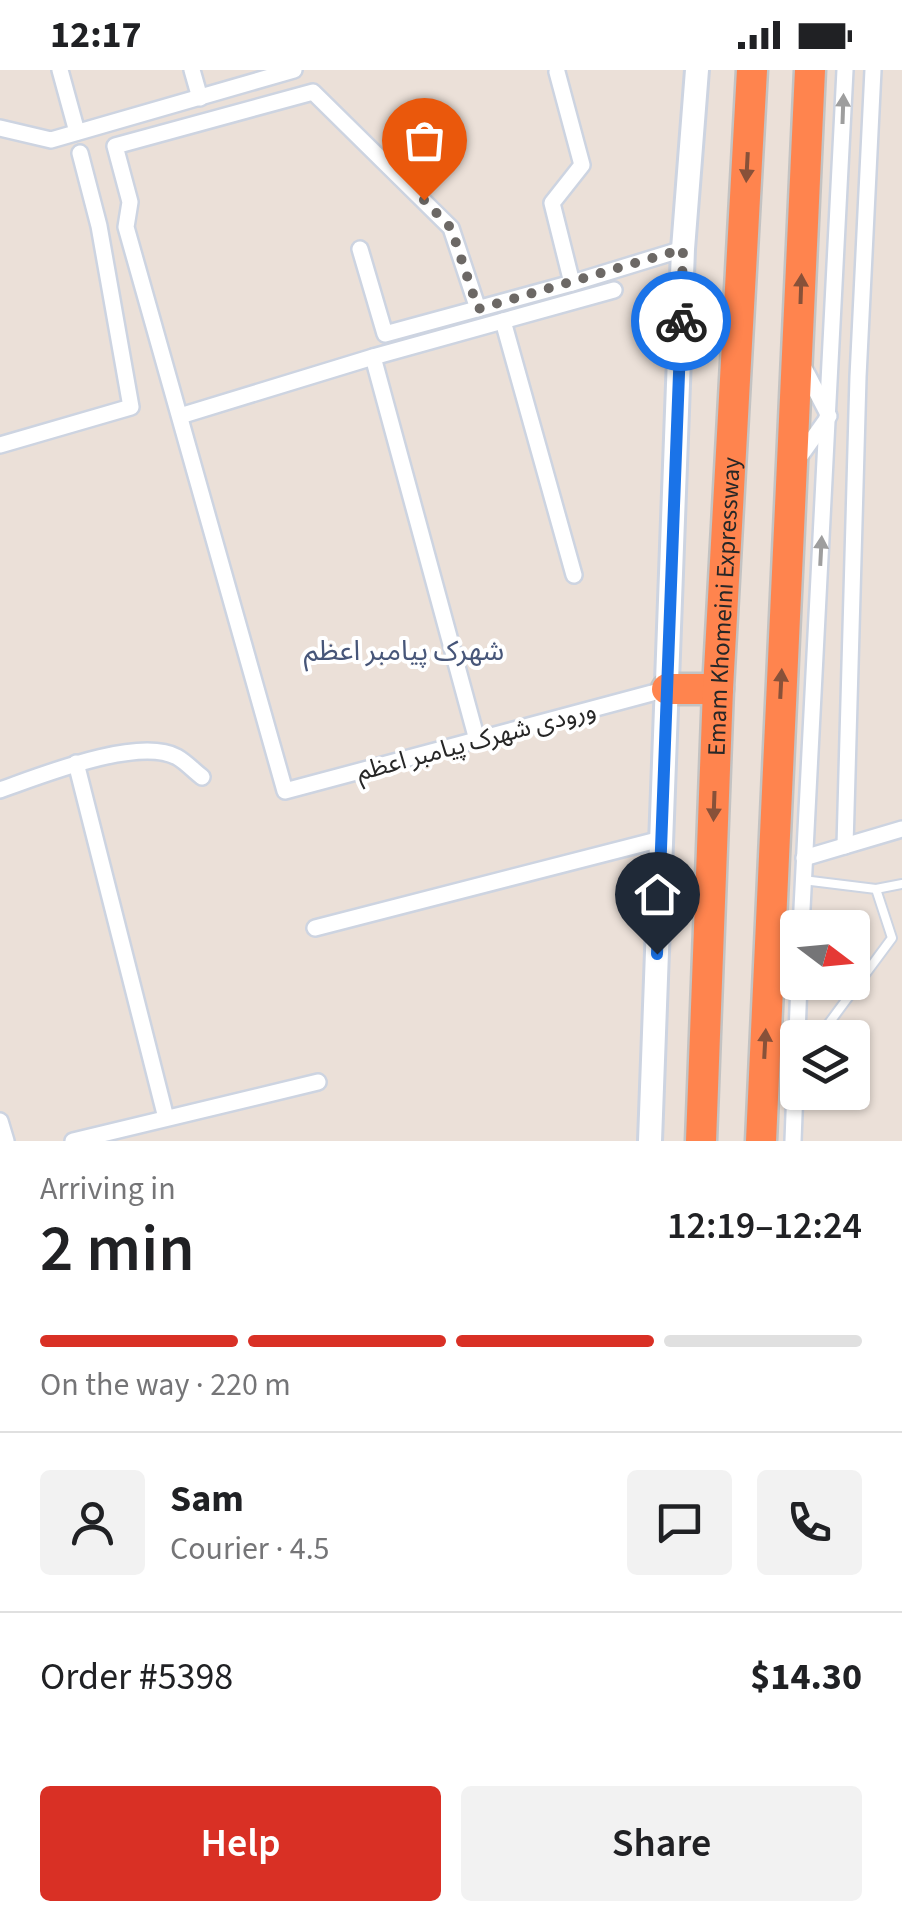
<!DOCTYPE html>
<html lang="en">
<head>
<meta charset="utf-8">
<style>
	body { margin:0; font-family:"Source Sans 3","Noto Sans Arabic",sans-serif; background:#f2f2f2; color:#202124; height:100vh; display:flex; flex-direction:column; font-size:38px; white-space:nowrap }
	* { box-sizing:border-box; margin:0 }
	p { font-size:32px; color:#757577 }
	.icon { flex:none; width:55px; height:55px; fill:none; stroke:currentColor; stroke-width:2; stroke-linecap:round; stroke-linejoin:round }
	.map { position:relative; height:1071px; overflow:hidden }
	.drawer { display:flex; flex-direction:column; background:#fff; flex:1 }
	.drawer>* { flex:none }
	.needle { width:65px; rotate:106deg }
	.controls { position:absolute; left:780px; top:840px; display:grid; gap:20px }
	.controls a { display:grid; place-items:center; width:90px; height:90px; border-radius:10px; background:#fff; box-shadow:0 2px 8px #0004; font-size:50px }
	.pin { position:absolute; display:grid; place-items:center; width:85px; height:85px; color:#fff; margin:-102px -42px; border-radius:50% 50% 50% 0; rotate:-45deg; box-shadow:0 0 10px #0007 }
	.pin .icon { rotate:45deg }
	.courier { position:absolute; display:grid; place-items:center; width:100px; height:100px; margin:-50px; border:8px solid #1a73e8; border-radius:50%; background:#fff; color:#222; box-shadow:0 2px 12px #0007 }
	.head em { font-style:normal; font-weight:600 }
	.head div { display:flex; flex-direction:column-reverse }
	.head { display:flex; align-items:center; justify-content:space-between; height:170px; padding:0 40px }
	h1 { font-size:65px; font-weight:600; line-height:75px }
	.bar { display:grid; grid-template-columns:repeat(4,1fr); gap:15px 10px; align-content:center; height:120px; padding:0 40px }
	.bar i { height:12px; border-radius:8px; background:#e0e0e0 }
	.bar .active { background:#d93025 }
	.bar p { grid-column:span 4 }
	.line { display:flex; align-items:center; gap:25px; padding:0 40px; border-top:2px solid #e0e0e0 }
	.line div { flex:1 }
	.round { display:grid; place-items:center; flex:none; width:105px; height:105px; border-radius:10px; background:#f2f2f2 }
	.cta { display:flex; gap:20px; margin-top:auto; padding:20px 40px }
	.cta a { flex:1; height:115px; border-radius:10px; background:#d93025; color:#fff; font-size:40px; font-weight:600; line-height:115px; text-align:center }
	.cta a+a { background:#f2f2f2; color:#202124 }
	.status { display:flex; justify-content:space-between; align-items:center; height:70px; padding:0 50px; background:#fff; direction:ltr }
	.status svg { height:28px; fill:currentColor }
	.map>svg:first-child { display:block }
</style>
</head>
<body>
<div class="status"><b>12:17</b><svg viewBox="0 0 49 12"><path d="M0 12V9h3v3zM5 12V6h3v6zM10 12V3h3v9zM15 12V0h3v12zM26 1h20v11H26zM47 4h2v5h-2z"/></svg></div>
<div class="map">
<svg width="902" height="1071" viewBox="0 0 902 1071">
	<rect width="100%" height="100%" fill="#ebe0d8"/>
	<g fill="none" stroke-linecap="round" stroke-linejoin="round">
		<defs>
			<g id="lane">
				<polyline points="803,810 876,819 892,868 818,968"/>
				<polyline points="876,819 902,814"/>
			</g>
			<g id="street">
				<polyline points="60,0 77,62"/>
				<polyline points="192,0 200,28"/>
				<polyline points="557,2 582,95 552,133 572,213"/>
				<polyline points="0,58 51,70 294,0"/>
				<polyline points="360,179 385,264 572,213 683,179"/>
				<polyline points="478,239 451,158 313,22 115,76 130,132 126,157 285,721 667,619"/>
				<polyline points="503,251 574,505"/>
				<polyline points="373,287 477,670"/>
				<polyline points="803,296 827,342"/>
				<polyline points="180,346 373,287 614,220"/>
				<polyline points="0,375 131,337 99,156 80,83"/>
				<polyline points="796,392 829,346"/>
				<polyline points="76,693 166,1048"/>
				<path d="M0 720C40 706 138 666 177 687 186 692 194 701 202 707"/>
				<polyline points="845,776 858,307 873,0"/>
				<polyline points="804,788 902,759"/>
				<polyline points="315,858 661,769"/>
				<polyline points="801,858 845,0"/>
				<polyline points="0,1051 6,1071"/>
				<polyline points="73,1071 318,1012"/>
				<polyline points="793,1071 799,912"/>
			</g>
			<polyline id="secondary" points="650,1071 683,179 697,0"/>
			<g id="highway">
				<polyline points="667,619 718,619"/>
				<path id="s1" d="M701 1071 718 619 752 0"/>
				<polyline points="761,1071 810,0"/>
			</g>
		</defs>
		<!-- lane casing -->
		<use href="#lane" stroke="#cdd4e1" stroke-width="12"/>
		<!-- street casing -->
		<use href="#street" stroke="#cdd4e1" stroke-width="20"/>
		<!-- secondary casing -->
		<use href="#secondary" stroke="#cdd4e1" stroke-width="28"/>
		<!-- highway casing -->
		<use href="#highway" stroke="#c3c3c3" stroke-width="35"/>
		<!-- lane -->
		<use href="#lane" stroke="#fff" stroke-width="8"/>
		<!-- street -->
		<use href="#street" stroke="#fff" stroke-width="15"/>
		<!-- secondary -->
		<use href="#secondary" stroke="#fff" stroke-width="22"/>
		<!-- highway -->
		<use href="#highway" stroke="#ff844e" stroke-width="30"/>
	</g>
	<!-- one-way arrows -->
	<defs><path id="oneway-solid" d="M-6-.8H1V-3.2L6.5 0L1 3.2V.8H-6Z" transform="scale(2.5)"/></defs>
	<g fill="#9e9e9e">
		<use href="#oneway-solid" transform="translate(843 39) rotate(-88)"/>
		<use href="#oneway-solid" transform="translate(821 481) rotate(-87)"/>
	</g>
	<g fill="#885139">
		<use href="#oneway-solid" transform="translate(747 97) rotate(93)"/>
		<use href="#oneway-solid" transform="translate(801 219) rotate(-88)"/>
		<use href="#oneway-solid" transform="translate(781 614) rotate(-87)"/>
		<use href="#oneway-solid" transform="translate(714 736) rotate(92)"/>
		<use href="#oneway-solid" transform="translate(765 974) rotate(-87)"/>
	</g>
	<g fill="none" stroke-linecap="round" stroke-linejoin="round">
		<!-- done -->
		<polyline stroke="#6c6865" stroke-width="10" stroke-dasharray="0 18" points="424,130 451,158 478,239 683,179 681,251"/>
		<!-- route -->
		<polyline stroke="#1a73e8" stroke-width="12" points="657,884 681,251"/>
	</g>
	<g text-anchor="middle" stroke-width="8" stroke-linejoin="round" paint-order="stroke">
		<!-- street labels -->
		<g font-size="25" fill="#272727" stroke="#fff">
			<text dy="9" stroke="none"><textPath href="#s1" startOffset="535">Emam Khomeini Expressway</textPath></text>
			<text transform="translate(476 670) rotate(-15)" y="9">ورودی شهرک پیامبر اعظم</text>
		</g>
		<!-- neighbourhood labels -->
		<g font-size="28" fill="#475679" stroke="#fff">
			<text x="404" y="590">شهرک پیامبر اعظم</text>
		</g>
	</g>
</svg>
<div class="controls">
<a><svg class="needle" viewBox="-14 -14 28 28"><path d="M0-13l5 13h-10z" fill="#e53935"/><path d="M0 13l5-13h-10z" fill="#757577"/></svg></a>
<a><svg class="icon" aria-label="layers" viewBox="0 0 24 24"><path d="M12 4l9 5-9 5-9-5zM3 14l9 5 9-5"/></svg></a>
</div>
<div class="pin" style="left:424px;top:130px;background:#ea580c"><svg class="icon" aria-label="bag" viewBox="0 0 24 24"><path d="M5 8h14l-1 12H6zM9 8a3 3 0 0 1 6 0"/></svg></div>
<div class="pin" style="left:657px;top:884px;background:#1f2937"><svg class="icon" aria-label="home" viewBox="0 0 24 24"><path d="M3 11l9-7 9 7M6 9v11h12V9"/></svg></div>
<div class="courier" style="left:681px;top:251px"><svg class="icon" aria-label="bike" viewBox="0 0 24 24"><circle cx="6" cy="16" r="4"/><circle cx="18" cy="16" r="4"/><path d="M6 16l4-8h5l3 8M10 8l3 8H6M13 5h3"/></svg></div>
</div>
<section class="drawer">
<div class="head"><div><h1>2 min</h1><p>Arriving in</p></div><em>12:19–12:24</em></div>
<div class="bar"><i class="active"></i><i class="active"></i><i class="active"></i><i></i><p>On the way · 220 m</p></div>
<div class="line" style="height:180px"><a class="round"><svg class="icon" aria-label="person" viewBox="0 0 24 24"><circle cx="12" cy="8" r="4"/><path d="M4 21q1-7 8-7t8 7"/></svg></a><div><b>Sam</b><p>Courier · 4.5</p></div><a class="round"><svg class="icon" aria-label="chat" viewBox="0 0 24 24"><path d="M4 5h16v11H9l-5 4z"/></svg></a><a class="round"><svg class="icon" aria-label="phone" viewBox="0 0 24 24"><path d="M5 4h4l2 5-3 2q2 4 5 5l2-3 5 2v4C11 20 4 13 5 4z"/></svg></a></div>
<div class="line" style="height:130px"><div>Order #5398</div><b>$14.30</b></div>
<div class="cta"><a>Help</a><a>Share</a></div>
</section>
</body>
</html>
